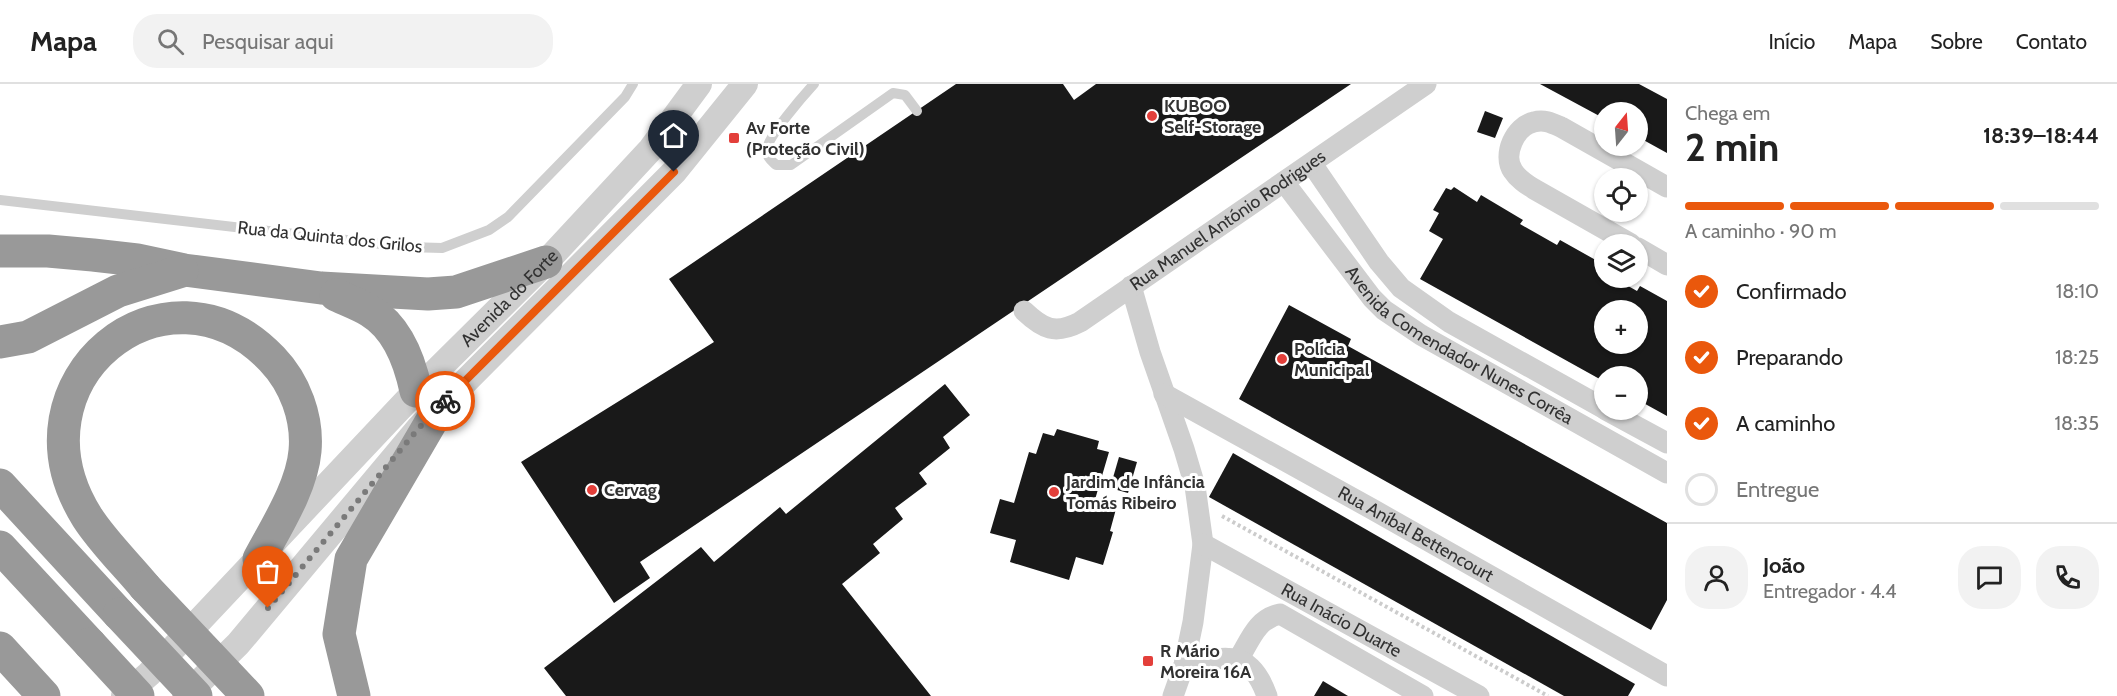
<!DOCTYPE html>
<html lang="pt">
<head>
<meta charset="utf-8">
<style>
	body { margin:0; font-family:Cabin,sans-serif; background:#f2f2f2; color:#222; height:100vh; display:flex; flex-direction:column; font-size:22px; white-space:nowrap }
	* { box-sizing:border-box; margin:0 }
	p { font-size:20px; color:#767676 }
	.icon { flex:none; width:33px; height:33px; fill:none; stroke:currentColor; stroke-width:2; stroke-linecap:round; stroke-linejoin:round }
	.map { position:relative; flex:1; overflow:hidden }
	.drawer { display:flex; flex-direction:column; background:#fff; width:450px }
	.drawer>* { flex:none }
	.needle { width:39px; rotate:17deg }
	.fabs { position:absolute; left:1594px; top:18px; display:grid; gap:12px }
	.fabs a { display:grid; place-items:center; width:54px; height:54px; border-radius:50%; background:#fff; box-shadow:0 2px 4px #0004; font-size:30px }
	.pin { position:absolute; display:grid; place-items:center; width:51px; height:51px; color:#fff; margin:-62px -26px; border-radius:50% 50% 50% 0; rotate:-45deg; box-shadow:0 0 6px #0007 }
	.pin .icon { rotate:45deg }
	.courier { position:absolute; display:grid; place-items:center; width:60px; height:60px; margin:-30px; border:4px solid #ea580c; border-radius:50%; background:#fff; color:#222; box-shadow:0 2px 8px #0007 }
	.head em { font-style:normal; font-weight:800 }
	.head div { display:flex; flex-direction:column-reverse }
	.head { display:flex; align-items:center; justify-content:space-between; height:102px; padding:0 18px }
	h1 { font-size:39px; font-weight:800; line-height:45px }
	.bar { display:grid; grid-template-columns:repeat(4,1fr); gap:9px 6px; align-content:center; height:72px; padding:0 18px }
	.bar i { height:8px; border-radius:4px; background:#e0e0e0 }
	.bar .on { background:#ea580c }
	.bar p { grid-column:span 4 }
	.line { display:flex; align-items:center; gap:15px; padding:0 18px; border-top:2px solid #e0e0e0 }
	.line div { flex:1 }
	.round { display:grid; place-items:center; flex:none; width:63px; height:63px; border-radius:24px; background:#f2f2f2 }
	ol { padding:0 18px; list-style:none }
	li { display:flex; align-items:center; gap:18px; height:66px }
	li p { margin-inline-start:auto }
	li .icon { padding:6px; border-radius:50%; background:#ea580c; color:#fff; stroke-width:4 }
	li:last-child { color:#767676 }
	li i { width:33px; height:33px; border:3px solid #e0e0e0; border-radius:50% }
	header { display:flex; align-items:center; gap:36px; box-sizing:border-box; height:84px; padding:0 30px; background:#fff; border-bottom:2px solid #e0e0e0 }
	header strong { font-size:28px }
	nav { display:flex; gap:33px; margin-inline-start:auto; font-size:21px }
	.search { width:420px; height:54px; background:#f2f2f2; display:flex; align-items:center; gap:15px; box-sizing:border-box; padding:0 21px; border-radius:24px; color:#767676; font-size:22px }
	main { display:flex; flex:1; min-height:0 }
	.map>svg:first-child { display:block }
</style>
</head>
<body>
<header>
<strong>Mapa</strong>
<div class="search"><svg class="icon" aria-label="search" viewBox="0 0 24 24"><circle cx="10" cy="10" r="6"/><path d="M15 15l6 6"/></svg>Pesquisar aqui</div>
<nav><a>Início</a><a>Mapa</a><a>Sobre</a><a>Contato</a></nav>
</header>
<main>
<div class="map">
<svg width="1667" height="612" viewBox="0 0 1667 612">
	<rect width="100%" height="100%" fill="#fff"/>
	<!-- building -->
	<g fill="#191919" fill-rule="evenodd">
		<polygon points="956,0 1063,0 1074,16 1096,0 1351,0 640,478 650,494 614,519 521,378 714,258 669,195"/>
		<polygon points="1540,0 1639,0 1667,15 1667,69 1638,53 1638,28 1605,28 1605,35"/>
		<polygon points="1485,27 1503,34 1495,54 1477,48"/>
		<path d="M1454 103 1477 118 1481 111 1523 136 1520 140 1557 161 1560 156 1601 179 1599 185 1605 188V194H1614L1637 207 1640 202 1667 217V332L1638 316V292H1605V298L1420 195 1443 155 1429 147 1439 129 1433 126 1446 104 1451 106ZM1605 226H1638V260H1605Z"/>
		<polygon points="1289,221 1351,255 1348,262 1667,439 1667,516 1651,546 1239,315"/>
		<polygon points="945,300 970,331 943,353 950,364 919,389 927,400 895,424 903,435 873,460 880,469 842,500 931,612 566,612 544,584 701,463 714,478 780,423 786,430"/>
		<polygon points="1057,345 1099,357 1097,365 1109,368 1094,419 1116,425 1110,447 1113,448 1103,481 1076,473 1069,496 1010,478 1016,456 990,449 1000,415 1014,419 1029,368 1036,370 1043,349 1054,352"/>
		<polygon points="1233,369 1635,600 1628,612 1564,612 1209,413"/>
		<polygon points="1119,373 1137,378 1128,409 1110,404"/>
		<polygon points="1323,597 1348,612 1314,612"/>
	</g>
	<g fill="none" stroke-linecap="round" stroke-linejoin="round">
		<!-- path -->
		<polyline stroke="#ccc" stroke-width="4" stroke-dasharray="3 3" stroke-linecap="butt" points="1222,432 1548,612"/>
		<!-- service -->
		<g stroke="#cfcfcf" stroke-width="10">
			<path d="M814 0C804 11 768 52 767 65 766 73 771 76 776 81H791L893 9 905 11 917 27"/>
			<polyline points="0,116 407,163 442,164 489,146 508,133 625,13 633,0"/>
		</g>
		<!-- minor -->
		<g stroke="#cfcfcf" stroke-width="21">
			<polyline points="1312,80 1379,178 1401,204 1449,238 1605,325"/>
			<path id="s1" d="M1284 98 1372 214 1384 226 1421 251 1667 389"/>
			<path d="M1631 160 1534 105C1526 100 1518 95 1513 87 1502 71 1515 42 1534 38 1544 35 1552 39 1561 43L1667 103"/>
			<polyline points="1638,164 1667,181"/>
			<polyline points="1131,202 1150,268 1184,365 1195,402 1203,460 1193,538 1184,581 1173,612"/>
			<path id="s2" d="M1024 227C1043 245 1055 251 1080 238L1426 0"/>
			<path id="s3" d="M1164 310 1372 425 1667 592"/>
			<polyline points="1606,326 1667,359"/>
			<path id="s4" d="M1203 460 1479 612"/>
			<path d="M1238 576C1250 557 1256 535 1280 530L1423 612"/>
			<path d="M1184 581C1226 572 1250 564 1267 612"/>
		</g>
		<!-- tertiary -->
		<g stroke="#cfcfcf" stroke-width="26">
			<path id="s5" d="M124 612 149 590 416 307 546 178 651 65 699 0"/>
			<polyline points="185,612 238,560 418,345 674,88 745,0"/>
		</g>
		<!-- motorway -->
		<g stroke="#999" stroke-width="33">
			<polyline points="0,167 48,167 93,171 137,176 184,186 321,204 428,210 456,208 546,178"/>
			<path d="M336 211C347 216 360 221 370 227 398 244 410 278 416 307"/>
			<polyline points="0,258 28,253 118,207 182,187"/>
			<polyline points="0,401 119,530"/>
			<polyline points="0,463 90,560"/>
			<path d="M145 503C126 480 103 458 87 433 2 297 166 164 272 275 295 299 308 334 305 367 302 403 276 443 259 475"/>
			<polyline points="0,564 44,612"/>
			<polyline points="354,612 339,550 351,475 441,321"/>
		</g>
		<!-- motorway-bridge -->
		<g stroke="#999" stroke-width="33">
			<polyline points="145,503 248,612"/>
			<polyline points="119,530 196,612"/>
			<polyline points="90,560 138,612"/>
		</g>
	</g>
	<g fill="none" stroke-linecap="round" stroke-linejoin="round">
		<!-- done -->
		<polyline stroke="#7a7a7a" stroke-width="6" stroke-dasharray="0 10.8" points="268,524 418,345 445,317"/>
		<!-- route -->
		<polyline stroke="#ea580c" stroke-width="8" points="445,317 674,88"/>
	</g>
	<!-- markers -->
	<g fill="#e33f3a" stroke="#fff" stroke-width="2">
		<circle cx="1152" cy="32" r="6"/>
		<rect x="728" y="48" width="12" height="12" rx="3"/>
		<circle cx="1282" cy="275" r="6"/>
		<circle cx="592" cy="406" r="6"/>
		<circle cx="1054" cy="408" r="6"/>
		<rect x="1142" y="571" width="12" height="12" rx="3"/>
	</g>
	<g text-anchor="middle" stroke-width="6" stroke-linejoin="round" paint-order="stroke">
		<!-- poi labels -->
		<g font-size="18" font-weight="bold" fill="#323232" stroke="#fff" text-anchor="start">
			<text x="1164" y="28">KUBOO<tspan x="1164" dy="21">Self-Storage</tspan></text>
			<text x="746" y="50">Av Forte<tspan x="746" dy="21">(Proteção Civil)</tspan></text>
			<text x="1294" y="271">Polícia<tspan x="1294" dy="21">Municipal</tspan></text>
			<text x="1066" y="404">Jardim de Infância<tspan x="1066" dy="21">Tomás Ribeiro</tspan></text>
			<text x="604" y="412">Cervag</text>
			<text x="1160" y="573">R Mário<tspan x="1160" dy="21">Moreira 16A</tspan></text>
		</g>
		<!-- street labels -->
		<g font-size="18" fill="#323232" stroke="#fff">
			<text dy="6" stroke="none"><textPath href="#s2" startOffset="242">Rua Manuel António Rodrigues</textPath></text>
			<text transform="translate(330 153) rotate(6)" y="6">Rua da Quinta dos Grilos</text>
			<text dy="6" stroke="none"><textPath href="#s5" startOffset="554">Avenida do Forte</textPath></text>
			<text dy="6" stroke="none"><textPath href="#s1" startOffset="244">Avenida Comendador Nunes Corrêa</textPath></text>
			<text dy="6" stroke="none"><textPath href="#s3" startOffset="288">Rua Aníbal Bettencourt</textPath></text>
			<text dy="6" stroke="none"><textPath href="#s4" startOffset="158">Rua Inácio Duarte</textPath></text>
		</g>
	</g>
</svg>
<div class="fabs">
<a><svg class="needle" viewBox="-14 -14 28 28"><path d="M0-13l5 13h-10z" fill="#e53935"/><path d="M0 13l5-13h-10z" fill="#767676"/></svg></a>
<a><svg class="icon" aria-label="locate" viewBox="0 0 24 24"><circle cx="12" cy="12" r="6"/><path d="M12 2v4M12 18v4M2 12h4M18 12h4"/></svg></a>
<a><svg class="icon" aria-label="layers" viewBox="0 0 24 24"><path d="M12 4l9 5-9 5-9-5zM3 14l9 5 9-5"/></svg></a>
<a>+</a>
<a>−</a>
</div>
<div class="pin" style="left:268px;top:524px;background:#ea580c"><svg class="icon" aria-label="bag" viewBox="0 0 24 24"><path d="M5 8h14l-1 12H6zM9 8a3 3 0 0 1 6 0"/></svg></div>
<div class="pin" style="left:674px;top:88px;background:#1f2937"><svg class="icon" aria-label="home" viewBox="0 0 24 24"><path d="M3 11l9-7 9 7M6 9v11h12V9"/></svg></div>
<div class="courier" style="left:445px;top:317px"><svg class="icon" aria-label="bike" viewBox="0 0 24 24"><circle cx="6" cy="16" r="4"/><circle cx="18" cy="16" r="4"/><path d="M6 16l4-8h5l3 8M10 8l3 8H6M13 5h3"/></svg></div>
</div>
<section class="drawer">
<div class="head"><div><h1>2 min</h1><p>Chega em</p></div><em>18:39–18:44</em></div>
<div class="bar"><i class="on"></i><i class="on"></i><i class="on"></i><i></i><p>A caminho · 90 m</p></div>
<ol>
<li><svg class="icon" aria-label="check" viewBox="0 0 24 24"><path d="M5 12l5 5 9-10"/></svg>Confirmado<p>18:10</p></li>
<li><svg class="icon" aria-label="check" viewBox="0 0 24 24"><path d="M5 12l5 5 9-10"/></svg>Preparando<p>18:25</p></li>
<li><svg class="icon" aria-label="check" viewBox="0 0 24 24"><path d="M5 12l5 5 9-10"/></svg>A caminho<p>18:35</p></li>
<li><i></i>Entregue</li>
</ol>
<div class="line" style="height:108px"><a class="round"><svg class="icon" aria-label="person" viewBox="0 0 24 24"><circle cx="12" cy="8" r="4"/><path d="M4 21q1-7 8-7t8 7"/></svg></a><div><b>João</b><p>Entregador · 4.4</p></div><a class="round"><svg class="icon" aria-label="chat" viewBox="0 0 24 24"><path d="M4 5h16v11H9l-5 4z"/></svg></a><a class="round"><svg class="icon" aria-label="phone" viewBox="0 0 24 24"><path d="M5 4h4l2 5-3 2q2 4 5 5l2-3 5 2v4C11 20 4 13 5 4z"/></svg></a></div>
</section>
</main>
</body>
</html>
